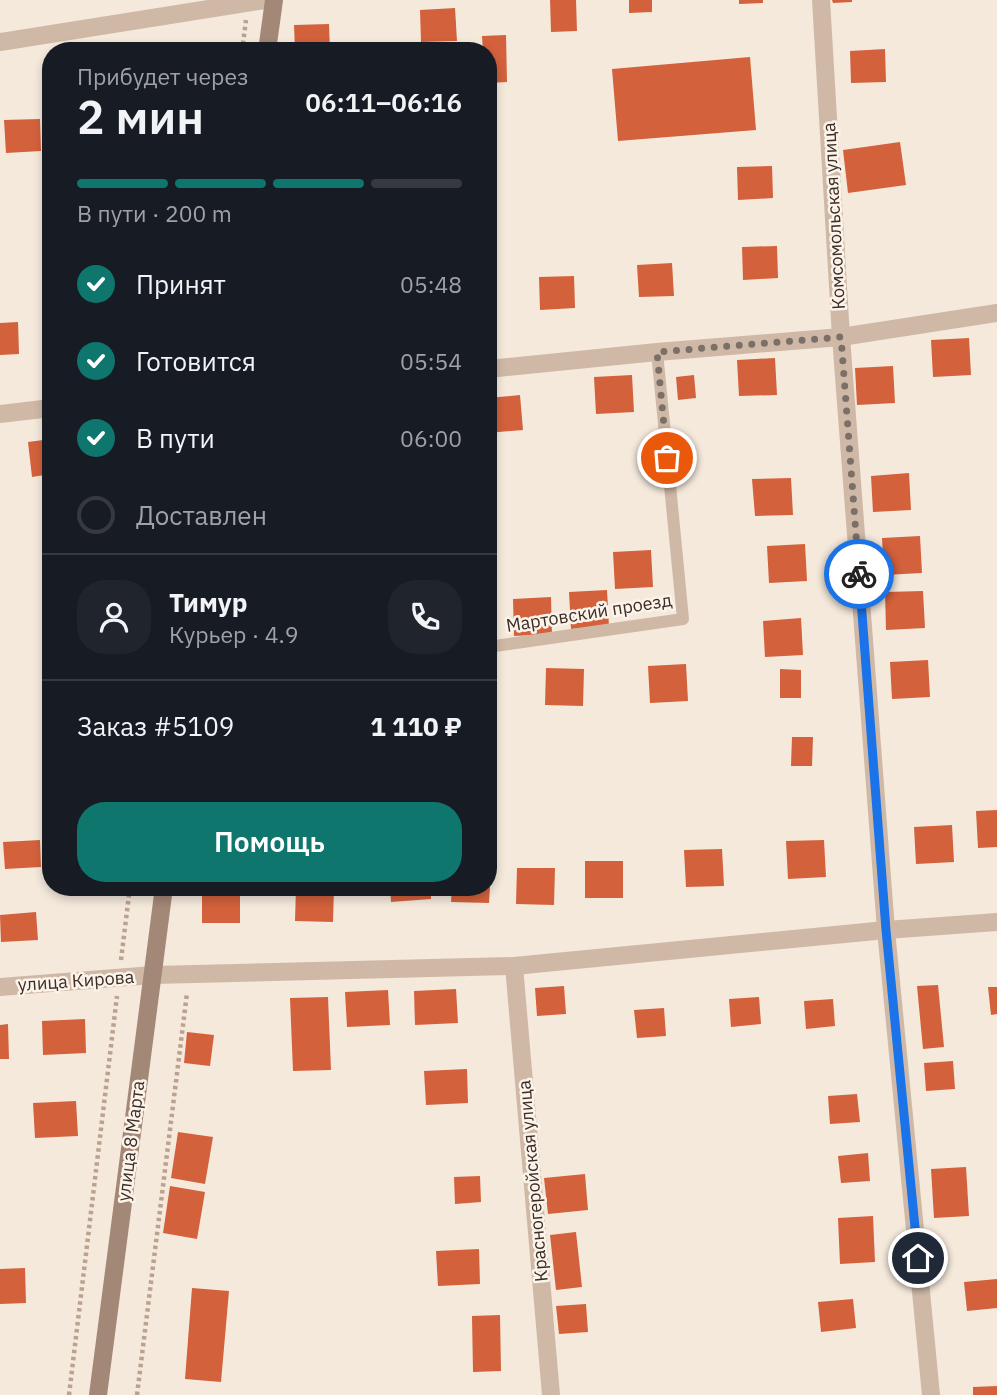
<!DOCTYPE html>
<html lang="ru">
<head>
<meta charset="utf-8">
<style>
	body { margin:0; font-family:"IBM Plex Sans",sans-serif; background:#20242c; color:#f1f3f6; height:100vh; display:flex; flex-direction:column; font-size:26px; white-space:nowrap }
	* { box-sizing:border-box; margin:0 }
	p { font-size:23px; color:#9ea1a6 }
	.icon { flex:none; width:38px; height:38px; fill:none; stroke:currentColor; stroke-width:2; stroke-linecap:round; stroke-linejoin:round }
	.map { position:relative; flex:1; overflow:hidden }
	.sheet { position:absolute; left:42px; top:42px; width:455px; height:854px; display:flex; flex-direction:column; background:#171b24; border-radius:28px; box-shadow:0 4px 10px #0003 }
	.sheet>* { flex:none }
	.pin { position:absolute; display:grid; place-items:center; width:60px; height:60px; color:#fff; margin:-30px; border:4px solid #fff; border-radius:50%; box-shadow:0 2px 7px #0007 }
	.courier { position:absolute; display:grid; place-items:center; width:70px; height:70px; margin:-35px; border:5px solid #1a73e8; border-radius:50%; background:#fff; color:#222; box-shadow:0 2px 9px #0007 }
	.overview em { font-style:normal; font-weight:600 }
	.overview div { display:flex; flex-direction:column-reverse }
	.overview { display:flex; align-items:center; justify-content:space-between; height:119px; padding:0 35px }
	h1 { font-size:46px; font-weight:600; line-height:52px }
	.bar { display:grid; grid-template-columns:repeat(4,1fr); gap:10px 7px; align-content:center; height:84px; padding:0 35px }
	.bar i { height:9px; border-radius:5px; background:#363941 }
	.bar .current { background:#0f766e }
	.bar p { grid-column:span 4 }
	.line { display:flex; align-items:center; gap:18px; padding:0 35px; border-top:2px solid #363941 }
	.line div { flex:1 }
	.round { display:grid; place-items:center; flex:none; width:74px; height:74px; border-radius:28px; background:#20242c }
	ol { padding:0 35px; list-style:none }
	li { display:flex; align-items:center; gap:21px; height:77px }
	li p { margin-inline-start:auto }
	li .icon { padding:7px; border-radius:50%; background:#0f766e; color:#fff; stroke-width:4 }
	li:last-child { color:#9ea1a6 }
	li i { width:38px; height:38px; border:4px solid #363941; border-radius:50% }
	.primary-button { display:flex; gap:14px; margin-top:auto; padding:14px 35px }
	.primary-button a { flex:1; height:80px; border-radius:28px; background:#0f766e; color:#fff; font-size:28px; font-weight:600; line-height:80px; text-align:center }
	.map>svg:first-child { display:block }
</style>
</head>
<body>
<div class="map">
<svg width="997" height="1395" viewBox="0 0 997 1395">
	<rect width="100%" height="100%" fill="#f5e9dc"/>
	<!-- building -->
	<g fill="#d3613c">
		<polygon points="550,0 576,0 577,31 551,32"/>
		<polygon points="629,0 652,0 652,12 629,13"/>
		<polygon points="739,0 763,0 763,3 739,4"/>
		<polygon points="832,0 852,0 852,2 833,3"/>
		<polygon points="455,8 457,41 421,42 420,10"/>
		<polygon points="329,24 330,51 295,51 294,25"/>
		<polygon points="506,35 507,82 488,83 488,51 483,51 482,36"/>
		<polygon points="885,49 886,82 851,83 850,51"/>
		<polygon points="750,57 756,130 618,141 612,69"/>
		<polygon points="40,119 41,151 6,153 4,120"/>
		<polygon points="900,142 906,185 848,193 843,150"/>
		<polygon points="772,166 773,198 738,200 737,167"/>
		<polygon points="777,246 778,278 743,280 742,247"/>
		<polygon points="672,263 674,296 639,297 637,265"/>
		<polygon points="574,276 575,308 540,310 539,277"/>
		<polygon points="18,322 19,354 0,355 0,323"/>
		<polygon points="969,338 971,375 933,377 931,340"/>
		<polygon points="775,358 777,395 739,396 737,360"/>
		<polygon points="893,366 895,403 857,405 855,368"/>
		<polygon points="632,375 634,412 596,414 594,377"/>
		<polygon points="694,375 696,398 678,400 676,377"/>
		<polygon points="520,395 523,430 488,433 488,398"/>
		<polygon points="51,439 51,474 32,477 28,442"/>
		<polygon points="909,473 911,510 873,512 871,476"/>
		<polygon points="791,478 793,515 755,516 752,479"/>
		<polygon points="920,536 922,573 884,575 882,538"/>
		<polygon points="805,544 807,581 769,583 767,546"/>
		<polygon points="651,550 653,587 615,589 613,552"/>
		<polygon points="607,590 609,627 571,629 569,592"/>
		<polygon points="923,591 925,628 886,630 885,592"/>
		<polygon points="551,597 552,634 514,636 513,599"/>
		<polygon points="801,618 803,655 765,657 763,621"/>
		<polygon points="928,660 930,697 892,699 890,662"/>
		<polygon points="686,664 688,701 650,703 648,666"/>
		<polygon points="546,668 584,669 583,706 545,705"/>
		<polygon points="780,669 801,670 801,698 780,698"/>
		<polygon points="46,686 51,686 51,736 44,736"/>
		<polygon points="792,737 813,737 812,766 791,766"/>
		<polygon points="997,810 997,847 978,848 976,811"/>
		<polygon points="952,825 954,862 916,864 914,827"/>
		<polygon points="40,840 41,867 5,869 3,842"/>
		<polygon points="824,840 826,877 788,879 786,841"/>
		<polygon points="722,849 724,886 686,887 684,850"/>
		<rect x="585" y="861" width="38" height="37"/>
		<polygon points="517,868 555,868 554,905 516,904"/>
		<rect x="202" y="887" width="38" height="36"/>
		<polygon points="296,887 334,887 333,922 295,921"/>
		<polygon points="390,887 431,887 431,899 391,902"/>
		<polygon points="452,887 490,887 489,903 451,902"/>
		<polygon points="36,912 38,940 1,942 0,915"/>
		<polygon points="938,985 944,1047 923,1049 917,986"/>
		<polygon points="564,986 566,1014 537,1016 535,988"/>
		<polygon points="988,987 997,987 997,1014 991,1015"/>
		<polygon points="456,989 458,1023 415,1025 414,991"/>
		<polygon points="388,990 390,1025 347,1027 345,992"/>
		<polygon points="328,997 331,1070 293,1071 290,998"/>
		<polygon points="759,997 761,1024 731,1027 729,999"/>
		<polygon points="833,999 835,1026 806,1029 804,1001"/>
		<polygon points="664,1008 666,1036 637,1038 634,1010"/>
		<polygon points="85,1019 86,1053 43,1055 42,1021"/>
		<polygon points="8,1024 9,1059 0,1059 0,1025"/>
		<polygon points="187,1032 214,1035 210,1066 184,1063"/>
		<polygon points="953,1061 955,1089 926,1091 924,1063"/>
		<polygon points="467,1069 468,1103 426,1105 424,1071"/>
		<polygon points="857,1094 860,1122 830,1124 828,1096"/>
		<polygon points="76,1101 78,1136 35,1138 33,1103"/>
		<polygon points="178,1132 213,1137 205,1184 171,1178"/>
		<polygon points="868,1153 870,1181 841,1183 838,1156"/>
		<polygon points="966,1167 969,1216 934,1218 931,1169"/>
		<polygon points="585,1174 588,1210 548,1214 544,1178"/>
		<polygon points="480,1176 481,1202 455,1204 454,1177"/>
		<polygon points="170,1186 205,1192 197,1239 163,1233"/>
		<polygon points="873,1216 875,1262 840,1264 838,1218"/>
		<polygon points="576,1232 582,1287 556,1290 550,1235"/>
		<polygon points="479,1249 480,1284 438,1286 436,1251"/>
		<polygon points="25,1268 26,1303 0,1304 0,1269"/>
		<polygon points="997,1279 997,1308 967,1311 964,1282"/>
		<polygon points="192,1288 229,1291 221,1382 185,1379"/>
		<polygon points="853,1299 856,1328 821,1332 818,1302"/>
		<polygon points="586,1304 588,1332 559,1334 556,1306"/>
		<polygon points="500,1315 501,1371 473,1372 472,1316"/>
		<polygon points="997,1386 997,1395 973,1395 973,1387"/>
	</g>
	<g fill="none" stroke-linecap="round" stroke-linejoin="round">
		<!-- path -->
		<g stroke="#bba290" stroke-width="4.5" stroke-dasharray="3.5 3.5" stroke-linecap="butt">
			<polyline points="242,51 246,20"/>
			<polyline points="121,960 130,887"/>
			<polyline points="69,1395 117,996"/>
			<polyline points="137,1395 187,993"/>
		</g>
		<!-- lane -->
		<polyline stroke="#cfb9a6" stroke-width="12" points="488,647 683,619 657,352"/>
		<!-- street -->
		<g stroke="#cfb9a6" stroke-width="18">
			<polyline points="821,0 841,337 886,930 931,1395"/>
			<polyline points="0,42 265,0"/>
			<polyline points="488,369 657,352 841,337 997,313"/>
			<polyline points="0,414 51,408"/>
			<polyline points="514,966 551,1395"/>
			<polyline points="0,987 153,975 514,966 886,930 997,922"/>
		</g>
		<!-- secondary -->
		<g stroke="#a38777" stroke-width="18">
			<polyline points="267,51 274,0"/>
			<polyline points="98,1395 164,887"/>
		</g>
	</g>
	<g fill="none" stroke-linecap="round" stroke-linejoin="round">
		<!-- done -->
		<polyline stroke="#7b6f67" stroke-width="7" stroke-dasharray="0 12.6" points="667,458 657,352 841,337 859,574"/>
		<!-- route -->
		<polyline stroke="#1a73e8" stroke-width="9" points="859,574 886,930 918,1258"/>
	</g>
	<g text-anchor="middle" stroke-width="5" stroke-linejoin="round" paint-order="stroke">
		<!-- street labels -->
		<g font-size="18" fill="#3a2d28" stroke="#fcf3e9">
			<text transform="translate(834 216) rotate(-93)" y="6">Комсомольская улица</text>
			<text transform="translate(589 613) rotate(-9)" y="6">Мартовский проезд</text>
			<text transform="translate(76 981) rotate(-4)" y="6">улица Кирова</text>
			<text transform="translate(131 1141) rotate(-83)" y="6">улица 8 Марта</text>
			<text transform="translate(533 1181) rotate(-95)" y="6">Красногеройская улица</text>
		</g>
	</g>
</svg>
<div class="pin" style="left:667px;top:458px;background:#ea580c"><svg class="icon" aria-label="bag" viewBox="0 0 24 24"><path d="M5 8h14l-1 12H6zM9 8a3 3 0 0 1 6 0"/></svg></div>
<div class="pin" style="left:918px;top:1258px;background:#1f2937"><svg class="icon" aria-label="home" viewBox="0 0 24 24"><path d="M3 11l9-7 9 7M6 9v11h12V9"/></svg></div>
<div class="courier" style="left:859px;top:574px"><svg class="icon" aria-label="bike" viewBox="0 0 24 24"><circle cx="6" cy="16" r="4"/><circle cx="18" cy="16" r="4"/><path d="M6 16l4-8h5l3 8M10 8l3 8H6M13 5h3"/></svg></div>
<section class="sheet">
<div class="overview"><div><h1>2 мин</h1><p>Прибудет через</p></div><em>06:11–06:16</em></div>
<div class="bar"><i class="current"></i><i class="current"></i><i class="current"></i><i></i><p>В пути · 200 m</p></div>
<ol>
<li><svg class="icon" aria-label="check" viewBox="0 0 24 24"><path d="M5 12l5 5 9-10"/></svg>Принят<p>05:48</p></li>
<li><svg class="icon" aria-label="check" viewBox="0 0 24 24"><path d="M5 12l5 5 9-10"/></svg>Готовится<p>05:54</p></li>
<li><svg class="icon" aria-label="check" viewBox="0 0 24 24"><path d="M5 12l5 5 9-10"/></svg>В пути<p>06:00</p></li>
<li><i></i>Доставлен</li>
</ol>
<div class="line" style="height:126px"><a class="round"><svg class="icon" aria-label="person" viewBox="0 0 24 24"><circle cx="12" cy="8" r="4"/><path d="M4 21q1-7 8-7t8 7"/></svg></a><div><b>Тимур</b><p>Курьер · 4.9</p></div><a class="round"><svg class="icon" aria-label="phone" viewBox="0 0 24 24"><path d="M5 4h4l2 5-3 2q2 4 5 5l2-3 5 2v4C11 20 4 13 5 4z"/></svg></a></div>
<div class="line" style="height:91px"><div>Заказ #5109</div><b>1 110 ₽</b></div>
<div class="primary-button"><a>Помощь</a></div>
</section>
</div>
</body>
</html>
